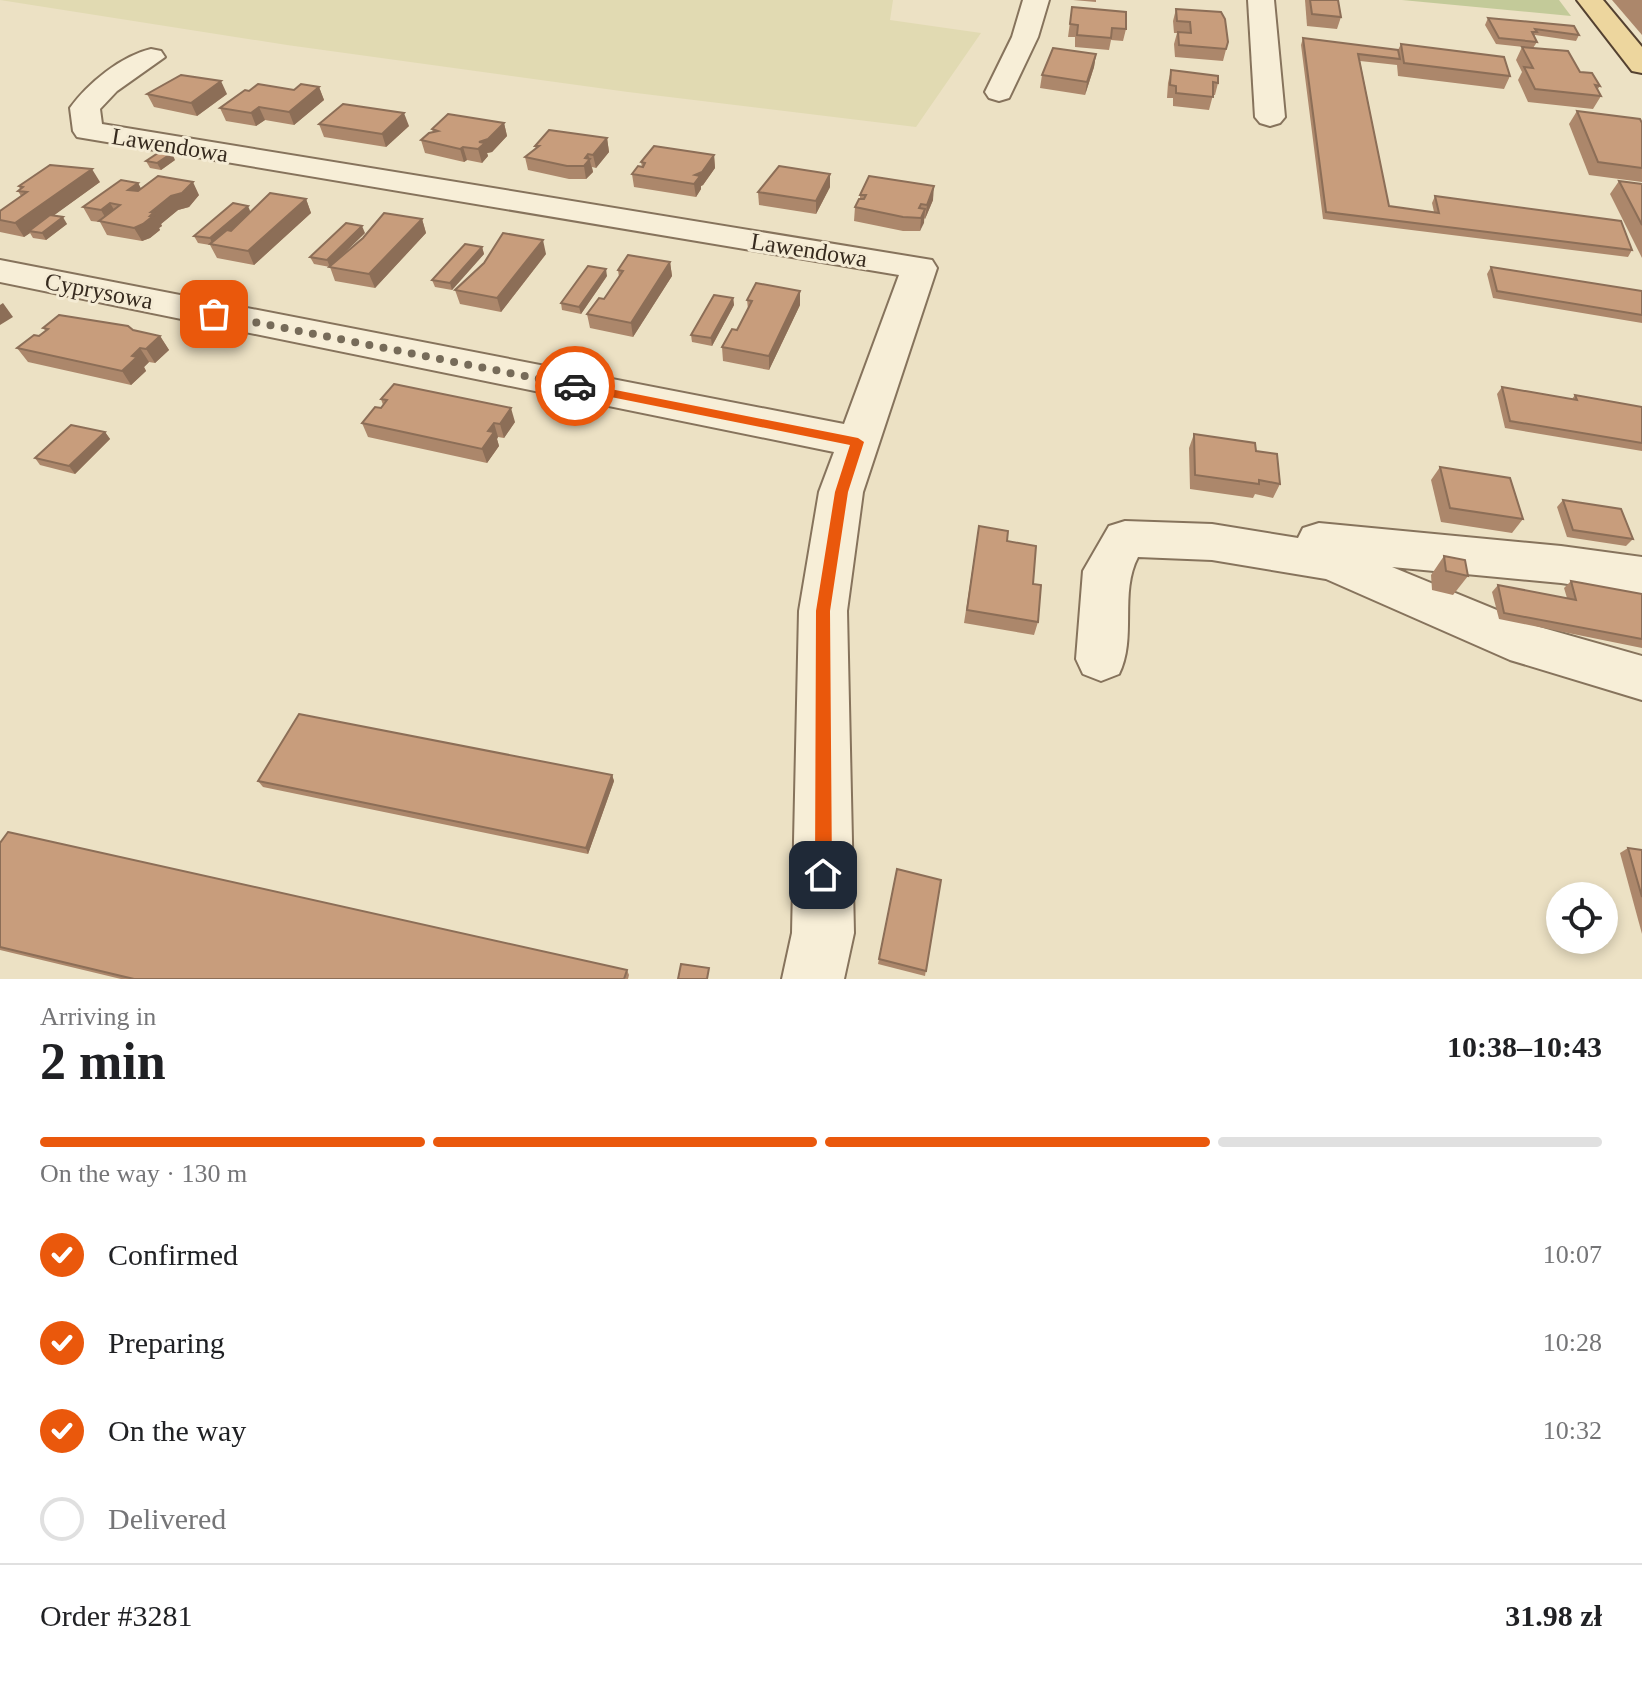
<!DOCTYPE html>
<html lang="en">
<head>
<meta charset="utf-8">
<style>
	body { margin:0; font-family:"Times New Roman",serif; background:#f6f6f6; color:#202124; height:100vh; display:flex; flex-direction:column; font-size:30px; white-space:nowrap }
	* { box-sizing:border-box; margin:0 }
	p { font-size:26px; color:#757577 }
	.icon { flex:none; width:44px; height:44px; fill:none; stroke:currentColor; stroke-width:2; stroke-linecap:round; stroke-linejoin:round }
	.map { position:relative; height:979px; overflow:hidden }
	.panel { display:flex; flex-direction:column; background:#fff; flex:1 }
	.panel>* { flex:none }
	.buttons { position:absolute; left:1546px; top:882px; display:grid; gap:16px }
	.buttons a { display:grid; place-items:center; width:72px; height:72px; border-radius:50%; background:#fff; box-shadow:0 4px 12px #0003; font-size:40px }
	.pin { position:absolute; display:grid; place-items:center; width:68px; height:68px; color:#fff; margin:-34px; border-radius:16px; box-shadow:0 4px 12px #0006 }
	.courier { position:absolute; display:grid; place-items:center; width:80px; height:80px; margin:-40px; border:6px solid #ea580c; border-radius:50%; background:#fff; color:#222; box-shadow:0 2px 10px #0007 }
	.summary em { font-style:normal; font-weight:600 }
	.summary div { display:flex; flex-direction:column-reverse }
	.summary { display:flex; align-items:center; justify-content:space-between; height:136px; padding:0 40px }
	h1 { font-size:52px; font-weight:600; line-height:60px }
	.bar { display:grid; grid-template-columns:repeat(4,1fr); gap:12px 8px; align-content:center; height:96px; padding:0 40px }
	.bar i { height:10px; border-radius:6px; background:#e0e0e0 }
	.bar .on { background:#ea580c }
	.bar p { grid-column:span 4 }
	.line { display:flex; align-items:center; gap:20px; padding:0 40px; border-top:2px solid #e0e0e0 }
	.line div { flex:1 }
	ol { padding:0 40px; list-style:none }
	li { display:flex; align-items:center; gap:24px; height:88px }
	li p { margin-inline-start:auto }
	li .icon { padding:8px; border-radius:50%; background:#ea580c; color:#fff; stroke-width:4 }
	li:last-child { color:#757577 }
	li i { width:44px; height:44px; border:4px solid #e0e0e0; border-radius:50% }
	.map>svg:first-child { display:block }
</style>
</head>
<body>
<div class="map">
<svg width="1642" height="979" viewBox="0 0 1642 979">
	<rect width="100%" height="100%" fill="#ece1c4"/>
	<!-- farmland -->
	<polygon fill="#e1dab2" points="0,0 893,0 890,20 981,33 916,127 628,92 287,45"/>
	<!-- green -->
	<polygon fill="#c3ca99" points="1402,0 1559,0 1571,16"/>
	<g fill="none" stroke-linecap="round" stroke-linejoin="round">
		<defs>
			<g id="minor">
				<polygon points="1023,0 1049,0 1038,37 1009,98 999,101 989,98 985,92 1012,37"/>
				<polygon points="1248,0 1274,0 1285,117 1280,123 1270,126 1260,123 1255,117"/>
				<path d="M151 49 161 51 165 57 117 91 100 109 102 124 932 260 937 268 863 492 847 611 854 933 844 979H782L792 933 799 611 819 492 834 452 0 282V260L844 424 899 275 77 137 73 131 70 108C88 83 121 56 151 49Z"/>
				<path d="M1125 521 1212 524 1298 538 1303 528 1319 523 1561 546 1642 557V595L1561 583 1392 567 1536 626 1642 656V700L1510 660 1326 579 1212 560 1138 557C1119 593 1137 638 1119 674L1101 681 1083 674 1076 659 1083 571 1109 526Z"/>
			</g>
			<polygon id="major" points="1577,0 1603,0 1642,47 1642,73 1632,71"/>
		</defs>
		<!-- minor casing -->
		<use href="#minor" stroke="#86735c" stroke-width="4"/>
		<!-- major casing -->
		<use href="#major" stroke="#544130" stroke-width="4"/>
		<!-- minor -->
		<use href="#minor" fill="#f7eed7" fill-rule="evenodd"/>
		<!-- major -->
		<use href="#major" fill="#edd69e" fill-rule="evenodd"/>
	</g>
	<!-- wall -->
	<g fill="#ac876b">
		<polygon points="1073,0 1096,0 1096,2"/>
		<polygon points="1305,0 1338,0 1341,17 1337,29 1307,26"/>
		<polygon points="1612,0 1642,0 1642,35"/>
		<polygon points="1072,7 1126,29 1123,41 1111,40 1109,50 1075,47 1075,37 1068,37"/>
		<polygon points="1176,9 1228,42 1223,61 1175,57 1174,44 1177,33 1174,33 1173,21"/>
		<polygon points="1488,18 1579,35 1576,41 1535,35 1534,37 1537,42 1533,48 1496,44 1485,25"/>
		<polygon points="1303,38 1398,50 1401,44 1510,76 1504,89 1398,76 1397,65 1360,61 1389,206 1434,212 1432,203 1435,196 1632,250 1628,257 1323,219 1301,45"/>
		<polygon points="1522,47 1580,72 1600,86 1597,90 1601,96 1593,109 1528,102 1518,80 1522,72 1516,60"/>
		<polygon points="1096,54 1094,67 1085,95 1040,88 1042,75"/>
		<polygon points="1171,70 1218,83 1215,95 1213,95 1209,110 1173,106 1173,98 1167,98 1168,83"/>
		<polygon points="319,87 324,100 294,125 265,120 256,126 226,121 220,108 249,91 294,90"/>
		<polygon points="147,94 227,94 197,116 154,107"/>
		<polygon points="1577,111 1642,123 1642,182 1589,175 1569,124"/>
		<polygon points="504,123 507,136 492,152 487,153 488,156 482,163 467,160 464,162 425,153 421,140 433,132 432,129"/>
		<polygon points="319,124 409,126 386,147 324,137"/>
		<polygon points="607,138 609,152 596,168 592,167 593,172 586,179 569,179 528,170 525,157 536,149 535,146"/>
		<polygon points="714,155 715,168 703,185 701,186 701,189 696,197 634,187 632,174 642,167 641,162"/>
		<polygon points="175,160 161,170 150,168 146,161"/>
		<polygon points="1619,181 1642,184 1642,258 1610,194"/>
		<polygon points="100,182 54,215 67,224 46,240 33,238 30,233 24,237 0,232 0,211 21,196 18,191 20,189 19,186"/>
		<polygon points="138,183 141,189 199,195 189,207 178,210 161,224 162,226 159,228 160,230 150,238 142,241 107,235 100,222 91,221 83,207"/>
		<polygon points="830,187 816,214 759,205 758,192"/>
		<polygon points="860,195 933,200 925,219 924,218 920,231 903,231 854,221 855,207 860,199"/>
		<polygon points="306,199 311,213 254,265 217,258 210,245 198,243 194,236"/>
		<polygon points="422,219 426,233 375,288 335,281 330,267 314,264 310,257 365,233 337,260"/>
		<polygon points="482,247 484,254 452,290 435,287 432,280"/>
		<polygon points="546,254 501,312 460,304 455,290"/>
		<polygon points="670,262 672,276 633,337 590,328 587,314 604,299 619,277 618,270"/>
		<polygon points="1491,267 1642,291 1642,323 1493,298 1487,274"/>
		<polygon points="607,276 581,314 562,310 561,303"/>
		<polygon points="800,291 800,305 769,370 723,361 722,347 737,330 748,309 747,300"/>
		<polygon points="733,298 734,305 712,346 692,342 691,335"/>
		<polygon points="43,328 133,330 160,336 169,350 155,363 149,362 144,367 146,371 131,385 28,362 17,348 46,331"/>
		<polygon points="1502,387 1572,399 1575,395 1642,407 1642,451 1505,428 1497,394"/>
		<polygon points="381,399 515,422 504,438 498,437 497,439 499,446 487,463 368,437 362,423 381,408 383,405"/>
		<polygon points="105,432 110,439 75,474 40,465 35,458"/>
		<polygon points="1194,434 1256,451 1280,484 1273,498 1255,494 1253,498 1190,489 1189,448"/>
		<polygon points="1440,467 1523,519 1512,533 1441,522 1431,480"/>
		<polygon points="1563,500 1633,539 1626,546 1567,537 1557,507"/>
		<polygon points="979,526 1007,541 1033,584 1038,622 1034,635 964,623"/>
		<polygon points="1444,556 1468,576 1453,595 1432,590 1431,575"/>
		<polygon points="1571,581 1642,594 1642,648 1499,619 1492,592 1498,585 1567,598 1564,588"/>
		<polygon points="612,775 614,781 588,854 263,787 258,781"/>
		<polygon points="0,843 627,970 629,975 628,979 121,979 0,950"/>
		<polygon points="1628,848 1642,850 1642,934 1620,853"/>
		<polygon points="897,869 941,880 925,976 878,964"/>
	</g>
	<!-- shaded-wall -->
	<g fill="#8c6e57">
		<polygon points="1096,54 1094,67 1085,95 1087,82"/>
		<polygon points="221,81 227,94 197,116 191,103"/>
		<polygon points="319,87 324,100 294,125 289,112"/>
		<polygon points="259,107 265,120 256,126 251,113"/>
		<polygon points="404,113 409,126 386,147 382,134"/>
		<polygon points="504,123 507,136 492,152 487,153 488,156 482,163 478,149 479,142"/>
		<polygon points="607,138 609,152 596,168 593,155"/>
		<polygon points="463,147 467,160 464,162 460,149"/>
		<polygon points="172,153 175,160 161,170 157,163"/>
		<polygon points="588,154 593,172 586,179 584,166 585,158"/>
		<polygon points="714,155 715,168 703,185 701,186 701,189 696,197 694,184 695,175"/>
		<polygon points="92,169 100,182 31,232 29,231 30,233 24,237 15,223"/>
		<polygon points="830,174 830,187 816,214 816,201"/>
		<polygon points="193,182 199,195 189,207 178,210 161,224 162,226 159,228 160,230 150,238 142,241 134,228 150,216 151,212 171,196"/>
		<polygon points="138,183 145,196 128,190"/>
		<polygon points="934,186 933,200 925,219 927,205"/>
		<polygon points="306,199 311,213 254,265 248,251"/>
		<polygon points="110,203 118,216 109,224 101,210"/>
		<polygon points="248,206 251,213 213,246 210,238"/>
		<polygon points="925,209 924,223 920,231 921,218"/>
		<polygon points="63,217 67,224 46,240 42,233"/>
		<polygon points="422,219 426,233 375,288 369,274"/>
		<polygon points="362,226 365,233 330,267 327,260"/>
		<polygon points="543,240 546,254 501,312 497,298"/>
		<polygon points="482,247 484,254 452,290 450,283"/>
		<polygon points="670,262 672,276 633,337 631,323"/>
		<polygon points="606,269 607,276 581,314 579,307"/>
		<polygon points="800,291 800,305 769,370 769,356"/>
		<polygon points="733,298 734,305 712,346 711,338"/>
		<polygon points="3,303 13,317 0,325 0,305"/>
		<polygon points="160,336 169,350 155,363 146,349"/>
		<polygon points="140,348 149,362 144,367 146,371 131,385 122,371 132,356"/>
		<polygon points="511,408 515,422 504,438 500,424"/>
		<polygon points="494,423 498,437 497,439 499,446 487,463 482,449 488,431"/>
		<polygon points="105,432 110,439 75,474 69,466"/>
		<polygon points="612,775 614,781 588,854 586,848"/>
	</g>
	<!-- building -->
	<g fill="#c89d7c" stroke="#8c6e57" stroke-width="2">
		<polygon points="1310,0 1338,0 1341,17 1312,14"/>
		<polygon points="1072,7 1126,12 1126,29 1112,28 1111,38 1077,35 1078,25 1070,24"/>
		<polygon points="1176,9 1221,12 1225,19 1228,42 1226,49 1179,45 1178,32 1191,33 1190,22 1177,21"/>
		<polygon points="1488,18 1574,26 1579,35 1535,29 1537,32 1532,32 1537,42 1499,38"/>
		<polygon points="1303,38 1398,50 1400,59 1358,54 1389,206 1439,213 1435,196 1621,221 1632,250 1326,212"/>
		<polygon points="1401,44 1504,57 1510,76 1404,63"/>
		<polygon points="1522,47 1568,51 1580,72 1592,73 1600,86 1595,85 1601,96 1535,89 1524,67 1533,68"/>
		<polygon points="1053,48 1096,54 1087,82 1042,75"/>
		<polygon points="1171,70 1218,76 1218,83 1213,82 1213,97 1176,93 1176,86 1170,85"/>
		<polygon points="181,75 221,81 191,103 147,94"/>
		<polygon points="258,84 294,90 301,84 319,87 289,112 259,107 251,113 220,108 245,90 249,91"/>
		<polygon points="343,104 404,113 382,134 319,124"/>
		<polygon points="1577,111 1640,119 1642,123 1642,168 1598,162"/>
		<polygon points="448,114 504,123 488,139 479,142 485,143 478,149 463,147 460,149 421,140 429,133 438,131 432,129"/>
		<polygon points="549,130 607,138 593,155 588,154 585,158 590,159 584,166 567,166 525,157 539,146 535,146"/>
		<polygon points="654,146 714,155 702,172 695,175 700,176 694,184 632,174 638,166 643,167 645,163 641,162"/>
		<polygon points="161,151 172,153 157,163 146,161"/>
		<polygon points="50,165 92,169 15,223 0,220 0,211 27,192 18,191 23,187 19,186"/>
		<polygon points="779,166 830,174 816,201 758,192"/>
		<polygon points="158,176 193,182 182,193 171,196 151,212 154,212 150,216 153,216 143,224 134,228 99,221 120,205 110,203 101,210 83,207 121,180 138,183 128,190 138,191"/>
		<polygon points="869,176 934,186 927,205 921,204 919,208 925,209 921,218 903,217 855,207 859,199 864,199 866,195 860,195"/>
		<polygon points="1619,181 1642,184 1642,225"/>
		<polygon points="270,193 306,199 248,251 210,244 227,230 231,231"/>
		<polygon points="233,203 248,206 210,238 194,236"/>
		<polygon points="384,213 422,219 369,274 329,267 363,238"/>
		<polygon points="50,215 63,217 42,233 29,231"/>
		<polygon points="346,223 362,226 327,260 310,257"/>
		<polygon points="503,233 543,240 497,298 455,290 484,263"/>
		<polygon points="465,244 482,247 450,283 432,280"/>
		<polygon points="628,255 670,262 631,323 587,314 599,298 604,299 623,271 618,270"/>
		<polygon points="588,266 606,269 579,307 561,303"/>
		<polygon points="1491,267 1642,291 1642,315 1497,291"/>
		<polygon points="756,283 800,291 769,356 722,347 732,329 737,330 752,301 747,300"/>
		<polygon points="714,295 733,298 711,338 691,335"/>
		<polygon points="59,315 128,326 133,330 160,336 146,349 140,348 132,356 137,357 122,371 17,348 34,335 39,336 48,329 43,328"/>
		<polygon points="394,384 511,408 500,424 494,423 488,431 494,432 482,449 362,423 375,407 381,408 387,400 381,399"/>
		<polygon points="1502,387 1577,400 1575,395 1642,407 1642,443 1510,421"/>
		<polygon points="71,425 105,432 69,466 35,458"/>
		<polygon points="1194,434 1255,443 1256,451 1277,454 1280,484 1259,480 1259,484 1195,475"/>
		<polygon points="1440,467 1510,478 1523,519 1450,508"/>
		<polygon points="1563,500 1621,509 1633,539 1573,530"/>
		<polygon points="979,526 1008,531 1007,541 1036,546 1033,584 1041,585 1038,622 967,610"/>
		<polygon points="1444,556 1465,560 1468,576 1446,571"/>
		<polygon points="1571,581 1642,594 1642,639 1504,613 1498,585 1576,600"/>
		<polygon points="299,714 612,775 586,848 258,781"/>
		<polygon points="8,832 627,970 624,979 134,979 0,947 0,843"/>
		<polygon points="1628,848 1642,850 1642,897"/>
		<polygon points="897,869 941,880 926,971 879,959"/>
		<polygon points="681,964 709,968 707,979 678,979"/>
	</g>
	<!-- route -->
	<polygon fill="#ea580c" points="575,382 858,438 864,442 848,492 830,611 832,875 829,881 823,883 817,881 815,875 816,611 835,492 850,445 571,389 569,386"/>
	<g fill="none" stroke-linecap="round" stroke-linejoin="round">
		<!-- done -->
		<polyline stroke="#766b59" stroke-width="8" stroke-dasharray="0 14.4" points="214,314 575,386"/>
	</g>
	<g text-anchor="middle" stroke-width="6" stroke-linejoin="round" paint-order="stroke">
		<!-- street labels -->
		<g font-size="24" fill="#372b1f" stroke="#f4ebd4">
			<text transform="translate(170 145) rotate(9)" y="8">Lawendowa</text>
			<text transform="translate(809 250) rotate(9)" y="8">Lawendowa</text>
			<text transform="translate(99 291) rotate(11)" y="8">Cyprysowa</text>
		</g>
	</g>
</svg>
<div class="buttons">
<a><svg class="icon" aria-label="locate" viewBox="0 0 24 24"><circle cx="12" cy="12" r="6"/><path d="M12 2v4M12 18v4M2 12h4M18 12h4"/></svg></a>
</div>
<div class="pin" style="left:214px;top:314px;background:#ea580c"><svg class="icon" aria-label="bag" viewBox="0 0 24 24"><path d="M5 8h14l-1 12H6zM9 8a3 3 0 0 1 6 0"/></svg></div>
<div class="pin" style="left:823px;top:875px;background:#1f2937"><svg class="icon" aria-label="home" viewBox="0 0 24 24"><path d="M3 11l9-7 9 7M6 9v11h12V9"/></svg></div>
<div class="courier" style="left:575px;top:386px"><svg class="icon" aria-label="car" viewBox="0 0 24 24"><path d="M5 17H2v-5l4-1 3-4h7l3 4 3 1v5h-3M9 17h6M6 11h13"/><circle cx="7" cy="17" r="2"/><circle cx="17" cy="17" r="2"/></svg></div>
</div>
<section class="panel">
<div class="summary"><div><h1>2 min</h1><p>Arriving in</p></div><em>10:38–10:43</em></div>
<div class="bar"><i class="on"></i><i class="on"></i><i class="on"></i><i></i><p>On the way · 130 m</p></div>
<ol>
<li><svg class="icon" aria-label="check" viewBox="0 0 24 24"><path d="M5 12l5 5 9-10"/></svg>Confirmed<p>10:07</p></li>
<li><svg class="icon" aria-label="check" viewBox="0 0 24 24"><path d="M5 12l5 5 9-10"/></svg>Preparing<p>10:28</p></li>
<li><svg class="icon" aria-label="check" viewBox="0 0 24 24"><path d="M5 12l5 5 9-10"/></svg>On the way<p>10:32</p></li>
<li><i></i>Delivered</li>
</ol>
<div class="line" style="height:104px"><div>Order #3281</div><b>31.98 zł</b></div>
</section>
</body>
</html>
